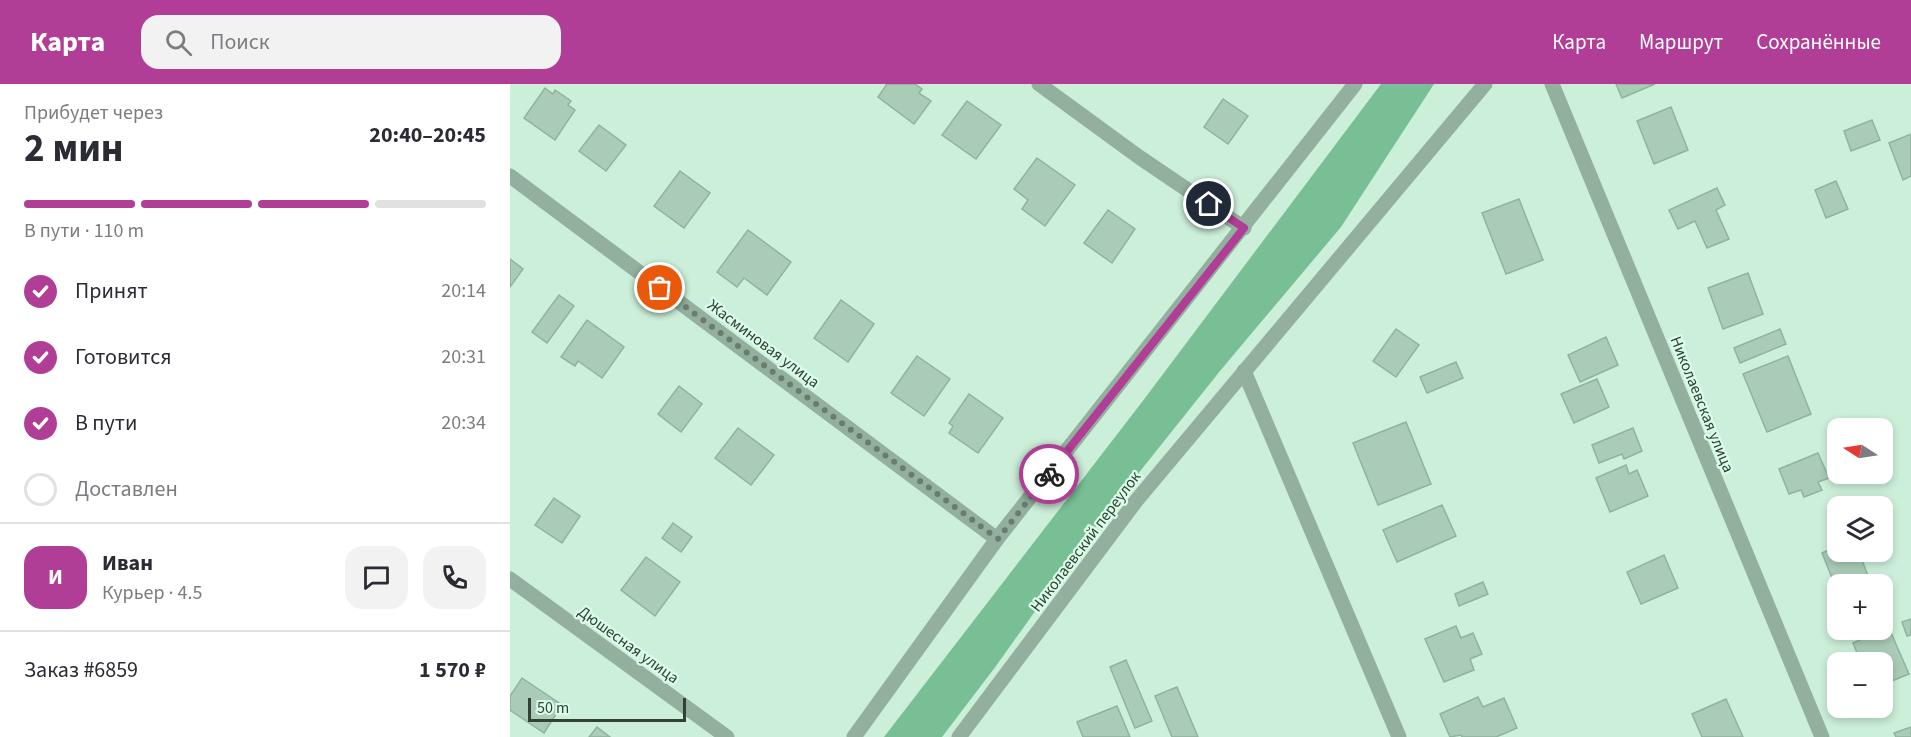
<!DOCTYPE html>
<html lang="ru">
<head>
<meta charset="utf-8">
<style>
	body { margin:0; font-family:"Source Sans 3",sans-serif; background:#f2f2f3; color:#2b2b33; height:100vh; display:flex; flex-direction:column; font-size:22px; white-space:nowrap }
	* { box-sizing:border-box; margin:0 }
	p { font-size:20px; color:#7c7c81 }
	.icon { flex:none; width:33px; height:33px; fill:none; stroke:currentColor; stroke-width:2; stroke-linecap:round; stroke-linejoin:round }
	.map { position:relative; flex:1; overflow:hidden }
	.sheet { display:flex; flex-direction:column; background:#fff; width:510px }
	.sheet>* { flex:none }
	.needle { width:39px; rotate:282deg }
	.controls { position:absolute; left:1317px; top:334px; display:grid; gap:12px }
	.controls a { display:grid; place-items:center; width:66px; height:66px; border-radius:12px; background:#fff; box-shadow:0 3px 9px #0003; font-size:30px }
	.scale { position:absolute; left:18px; bottom:15px; width:158px; box-sizing:border-box; padding-left:6px; border:3px solid #324037; border-top:0; font-size:16px; line-height:21px; white-space:nowrap; color:#324037; -webkit-text-stroke:4px #d9fde6; paint-order:stroke }
	.pin { position:absolute; display:grid; place-items:center; width:51px; height:51px; color:#fff; margin:-26px; border:3px solid #fff; border-radius:50%; box-shadow:0 2px 6px #0007 }
	.courier { position:absolute; display:grid; place-items:center; width:60px; height:60px; margin:-30px; border:4px solid #b03d96; border-radius:50%; background:#fff; color:#222; box-shadow:0 2px 8px #0007 }
	.headline em { font-style:normal; font-weight:700 }
	.headline div { display:flex; flex-direction:column-reverse }
	.headline { display:flex; align-items:center; justify-content:space-between; height:102px; padding:0 24px }
	h1 { font-size:39px; font-weight:700; line-height:45px }
	.bar { display:grid; grid-template-columns:repeat(4,1fr); gap:9px 6px; align-content:center; height:72px; padding:0 24px }
	.bar i { height:8px; border-radius:4px; background:#e1e1e2 }
	.bar .current { background:#b03d96 }
	.bar p { grid-column:span 4 }
	.line { display:flex; align-items:center; gap:15px; padding:0 24px; border-top:2px solid #e1e1e2 }
	.line div { flex:1 }
	.round { display:grid; place-items:center; flex:none; width:63px; height:63px; border-radius:18px; background:#f2f2f3 }
	ol { padding:0 24px; list-style:none }
	li { display:flex; align-items:center; gap:18px; height:66px }
	li p { margin-inline-start:auto }
	li .icon { padding:6px; border-radius:50%; background:#b03d96; color:#fff; stroke-width:4 }
	li:last-child { color:#7c7c81 }
	li i { width:33px; height:33px; border:3px solid #e1e1e2; border-radius:50% }
	header { display:flex; align-items:center; gap:36px; box-sizing:border-box; height:84px; padding:0 30px; background:#b03d96; color:#fff }
	header strong { font-size:28px }
	nav { display:flex; gap:33px; margin-inline-start:auto; font-size:21px }
	.search { width:420px; height:54px; background:#f2f2f3; display:flex; align-items:center; gap:15px; box-sizing:border-box; padding:0 21px; border-radius:18px; color:#7c7c81; font-size:22px }
	main { display:flex; flex:1; min-height:0 }
	.map>svg:first-child { display:block }
</style>
</head>
<body>
<header>
<strong>Карта</strong>
<div class="search"><svg class="icon" aria-label="search" viewBox="0 0 24 24"><circle cx="10" cy="10" r="6"/><path d="M15 15l6 6"/></svg>Поиск</div>
<nav><a>Карта</a><a>Маршрут</a><a>Сохранённые</a></nav>
</header>
<main>
<section class="sheet">
<div class="headline"><div><h1>2 мин</h1><p>Прибудет через</p></div><em>20:40–20:45</em></div>
<div class="bar"><i class="current"></i><i class="current"></i><i class="current"></i><i></i><p>В пути · 110 m</p></div>
<ol>
<li><svg class="icon" aria-label="check" viewBox="0 0 24 24"><path d="M5 12l5 5 9-10"/></svg>Принят<p>20:14</p></li>
<li><svg class="icon" aria-label="check" viewBox="0 0 24 24"><path d="M5 12l5 5 9-10"/></svg>Готовится<p>20:31</p></li>
<li><svg class="icon" aria-label="check" viewBox="0 0 24 24"><path d="M5 12l5 5 9-10"/></svg>В пути<p>20:34</p></li>
<li><i></i>Доставлен</li>
</ol>
<div class="line" style="height:108px"><b class="round" style="background:#b03d96;color:#fff">И</b><div><b>Иван</b><p>Курьер · 4.5</p></div><a class="round"><svg class="icon" aria-label="chat" viewBox="0 0 24 24"><path d="M4 5h16v11H9l-5 4z"/></svg></a><a class="round"><svg class="icon" aria-label="phone" viewBox="0 0 24 24"><path d="M5 4h4l2 5-3 2q2 4 5 5l2-3 5 2v4C11 20 4 13 5 4z"/></svg></a></div>
<div class="line" style="height:78px"><div>Заказ #6859</div><b>1 570 ₽</b></div>
</section>
<div class="map">
<svg width="1401" height="653" viewBox="0 0 1401 653">
	<rect width="100%" height="100%" fill="#ccefd9"/>
	<!-- forest -->
	<polygon fill="#78bf96" points="871,0 924,0 831,143 710,287 580,450 486,582 432,653 374,653 632,318"/>
	<!-- building -->
	<g fill="#aaccb6" stroke="#91b39e" stroke-width="1.5">
		<polygon points="377,0 405,0 412,5 409,9 421,17 404,40 368,13"/>
		<polygon points="1106,0 1145,0 1112,14"/>
		<polygon points="35,4 43,10 45,6 61,17 58,21 65,26 45,56 14,34"/>
		<polygon points="713,15 738,32 718,60 694,43"/>
		<polygon points="457,17 491,41 466,75 432,51"/>
		<polygon points="1161,23 1178,66 1144,80 1127,37"/>
		<polygon points="1362,36 1370,56 1341,67 1334,47"/>
		<polygon points="89,41 116,61 96,87 69,67"/>
		<polygon points="1401,50 1401,92 1393,96 1379,59"/>
		<polygon points="527,74 565,101 535,142 512,125 518,116 504,105"/>
		<polygon points="170,87 200,109 174,144 144,122"/>
		<polygon points="1326,97 1338,125 1316,134 1305,106"/>
		<polygon points="1207,104 1215,121 1206,126 1219,155 1197,164 1185,137 1168,145 1159,126"/>
		<polygon points="1009,115 1033,176 996,190 972,129"/>
		<polygon points="598,126 625,145 602,179 574,159"/>
		<polygon points="238,146 281,178 257,211 234,194 227,203 207,188"/>
		<polygon points="0,175 13,185 0,203"/>
		<polygon points="1238,189 1253,230 1213,245 1198,204"/>
		<polygon points="49,211 64,222 37,259 22,248"/>
		<polygon points="331,216 364,240 338,278 304,254"/>
		<polygon points="77,236 114,263 92,294 68,277 65,282 51,273"/>
		<polygon points="886,245 909,261 886,293 863,277"/>
		<polygon points="1270,245 1276,260 1230,279 1224,264"/>
		<polygon points="1096,253 1108,281 1070,298 1058,271"/>
		<polygon points="407,272 440,295 414,332 381,309"/>
		<polygon points="1278,272 1301,330 1257,348 1233,290"/>
		<polygon points="946,278 953,294 917,309 910,293"/>
		<polygon points="1087,295 1099,323 1064,339 1051,310"/>
		<polygon points="169,302 192,320 171,348 148,330"/>
		<polygon points="459,310 493,334 468,369 439,349 443,342 439,339"/>
		<polygon points="896,338 921,400 868,421 843,359"/>
		<polygon points="228,344 264,371 241,401 205,374"/>
		<polygon points="1123,344 1132,367 1114,375 1112,370 1089,379 1082,361"/>
		<polygon points="1308,369 1319,394 1308,398 1312,406 1294,413 1291,406 1279,410 1269,385"/>
		<polygon points="1116,381 1119,390 1127,386 1138,412 1100,428 1086,394"/>
		<polygon points="44,414 70,432 52,459 25,441"/>
		<polygon points="932,421 946,452 887,478 873,446"/>
		<polygon points="163,439 182,453 171,468 152,454"/>
		<polygon points="1328,462 1328,468 1349,468 1361,500 1328,501 1328,509 1312,469"/>
		<polygon points="1154,471 1168,504 1131,520 1117,488"/>
		<polygon points="136,473 170,498 145,532 111,506"/>
		<polygon points="973,498 978,510 949,522 945,510"/>
		<polygon points="1401,535 1401,551 1397,552 1392,538"/>
		<polygon points="946,542 951,554 963,549 972,570 960,575 964,586 934,598 915,555"/>
		<polygon points="1379,544 1399,590 1372,601 1372,579 1351,579 1343,559"/>
		<polygon points="616,576 642,637 625,644 600,583"/>
		<polygon points="12,594 52,621 34,649 0,626 0,612"/>
		<polygon points="667,603 688,653 662,653 645,612"/>
		<polygon points="968,613 973,623 994,614 1007,644 986,653 952,653 951,651 940,653 930,630"/>
		<polygon points="1216,615 1233,653 1192,653 1182,630"/>
		<polygon points="607,622 620,653 573,653 567,638"/>
		<polygon points="87,643 100,653 79,653"/>
		<polygon points="1401,643 1401,653 1386,653 1384,649"/>
	</g>
	<g fill="none" stroke-linecap="round" stroke-linejoin="round">
		<!-- minor -->
		<g stroke="#92b09d" stroke-width="15">
			<polyline points="529,0 629,73 734,144"/>
			<polyline points="1042,0 1312,653"/>
			<polyline points="0,92 487,455"/>
			<polyline points="734,287 889,653"/>
			<polyline points="0,495 217,653"/>
			<polyline points="344,653 487,455 845,0"/>
			<polyline points="449,653 626,417 975,0"/>
		</g>
	</g>
	<g fill="none" stroke-linecap="round" stroke-linejoin="round">
		<!-- done -->
		<polyline stroke="#687d70" stroke-width="6" stroke-dasharray="0 10.8" points="150,204 488,455 539,390"/>
		<!-- route -->
		<polyline stroke="#b03d96" stroke-width="8" points="539,390 734,144 699,120"/>
	</g>
	<g text-anchor="middle" stroke-width="4.5" stroke-linejoin="round" paint-order="stroke">
		<!-- street labels -->
		<g font-size="16" fill="#324037" stroke="#d9fde6">
			<text transform="translate(254 259) rotate(37)" y="6">Жасминовая улица</text>
			<text transform="translate(1193 320) rotate(68)" y="6">Николаевская улица</text>
			<text transform="translate(575 457) rotate(-53)" y="6">Николаевский переулок</text>
			<text transform="translate(119 560) rotate(36)" y="6">Дюшесная улица</text>
		</g>
	</g>
</svg>
<div class="controls">
<a><svg class="needle" viewBox="-14 -14 28 28"><path d="M0-13l5 13h-10z" fill="#e53935"/><path d="M0 13l5-13h-10z" fill="#7c7c81"/></svg></a>
<a><svg class="icon" aria-label="layers" viewBox="0 0 24 24"><path d="M12 4l9 5-9 5-9-5zM3 14l9 5 9-5"/></svg></a>
<a>+</a>
<a>−</a>
</div>
<div class="scale">50 m</div>
<div class="pin" style="left:150px;top:204px;background:#ea580c"><svg class="icon" aria-label="bag" viewBox="0 0 24 24"><path d="M5 8h14l-1 12H6zM9 8a3 3 0 0 1 6 0"/></svg></div>
<div class="pin" style="left:699px;top:120px;background:#1f2937"><svg class="icon" aria-label="home" viewBox="0 0 24 24"><path d="M3 11l9-7 9 7M6 9v11h12V9"/></svg></div>
<div class="courier" style="left:539px;top:390px"><svg class="icon" aria-label="bike" viewBox="0 0 24 24"><circle cx="6" cy="16" r="4"/><circle cx="18" cy="16" r="4"/><path d="M6 16l4-8h5l3 8M10 8l3 8H6M13 5h3"/></svg></div>
</div>
</main>
</body>
</html>
